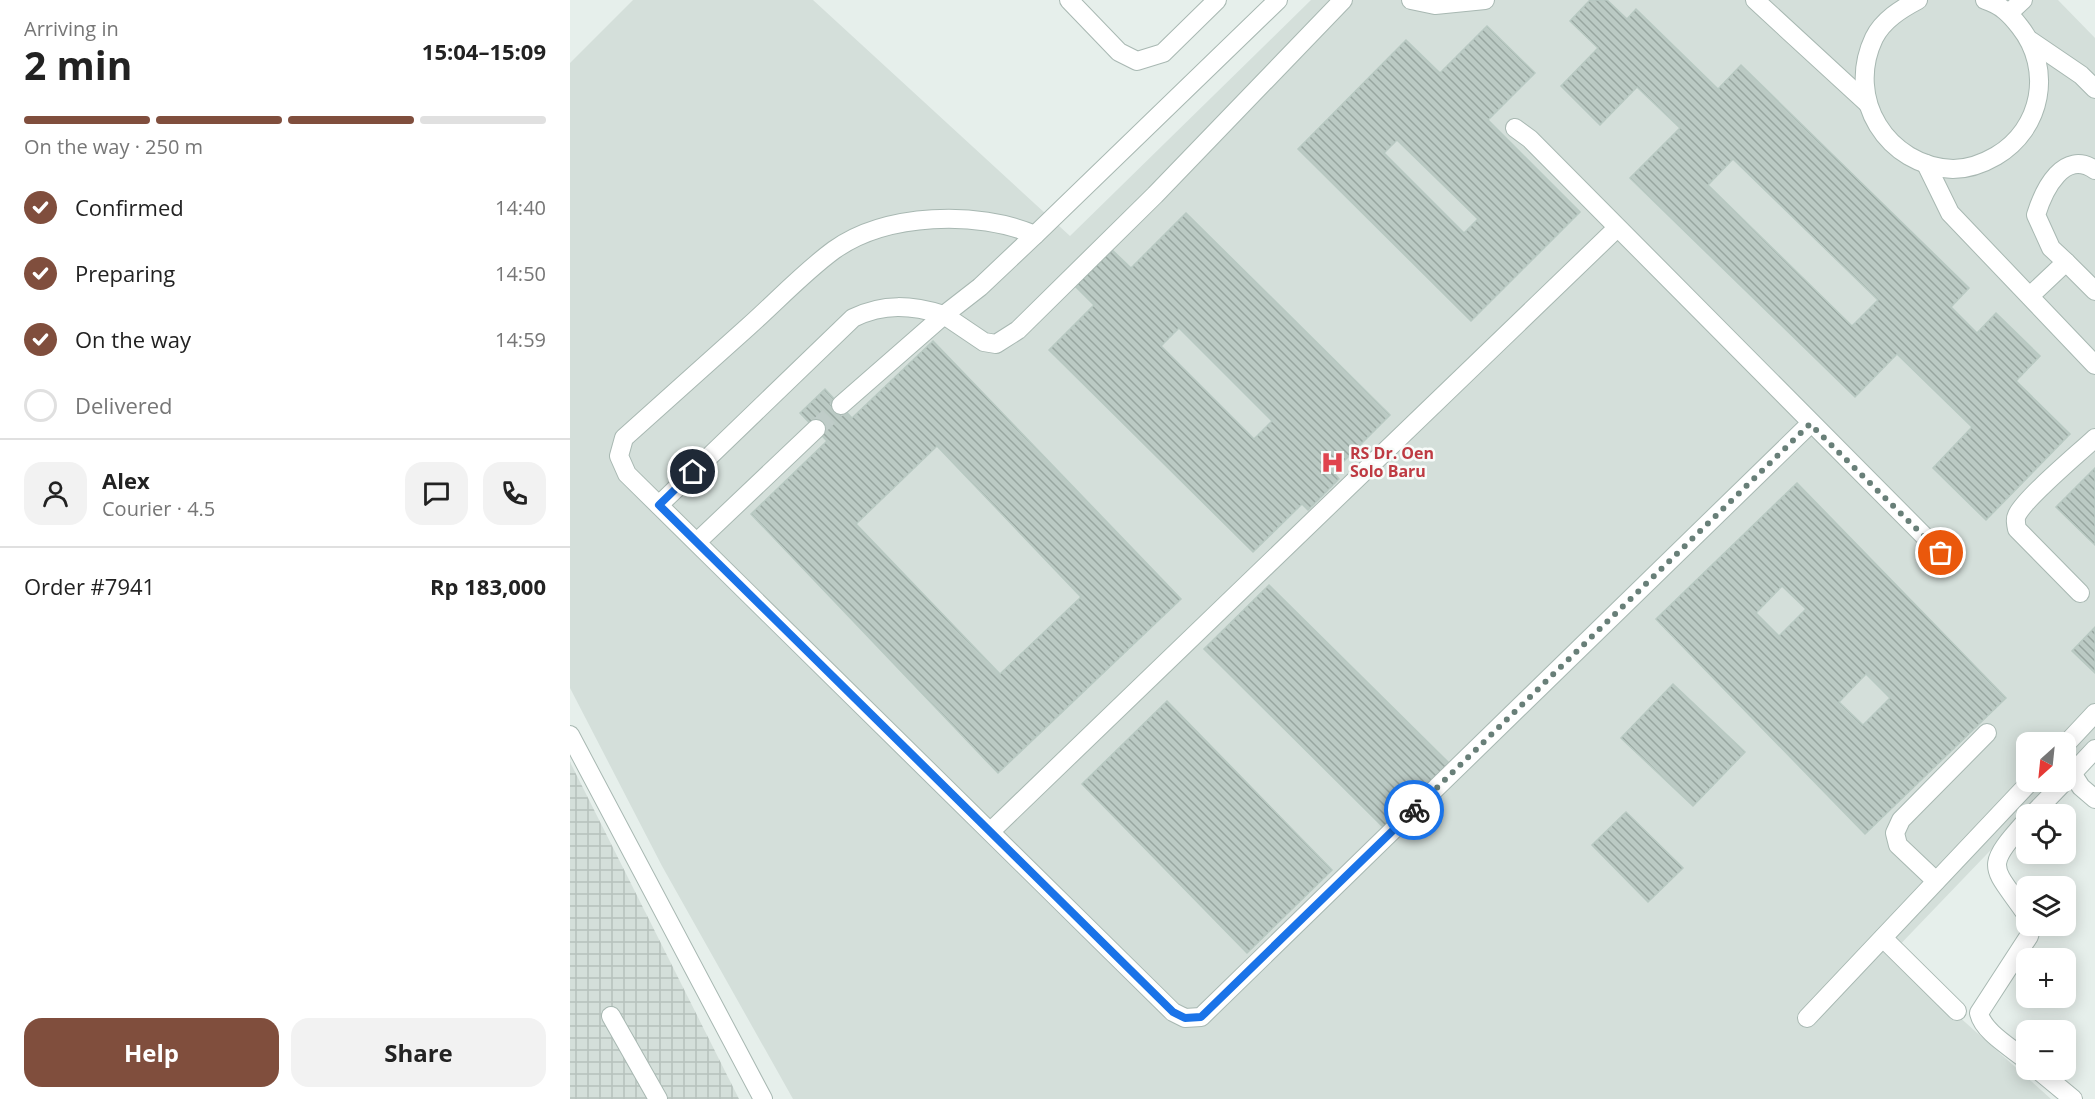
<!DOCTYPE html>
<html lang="en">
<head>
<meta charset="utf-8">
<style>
	body { margin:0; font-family:"Open Sans",sans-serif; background:#f2f2f2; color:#222; height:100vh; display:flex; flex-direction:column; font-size:22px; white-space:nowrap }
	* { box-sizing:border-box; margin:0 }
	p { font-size:20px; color:#767676 }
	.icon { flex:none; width:33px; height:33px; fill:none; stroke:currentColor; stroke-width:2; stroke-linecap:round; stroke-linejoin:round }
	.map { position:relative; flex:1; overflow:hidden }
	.drawer { display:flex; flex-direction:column; background:#fff; width:570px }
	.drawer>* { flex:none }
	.needle { width:39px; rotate:207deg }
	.tools { position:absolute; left:1446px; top:732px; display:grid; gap:12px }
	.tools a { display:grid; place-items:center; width:60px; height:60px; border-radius:12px; background:#fff; box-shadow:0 3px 15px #0003; font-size:30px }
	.pin { position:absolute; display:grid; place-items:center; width:51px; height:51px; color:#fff; margin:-26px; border:3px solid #fff; border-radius:50%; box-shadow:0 2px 6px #0007 }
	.courier { position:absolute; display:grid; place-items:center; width:60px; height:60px; margin:-30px; border:4px solid #1a73e8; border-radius:50%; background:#fff; color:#222; box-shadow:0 2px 8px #0007 }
	.overview em { font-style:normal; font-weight:700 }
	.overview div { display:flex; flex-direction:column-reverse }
	.overview { display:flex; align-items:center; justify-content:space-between; height:102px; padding:0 24px }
	h1 { font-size:39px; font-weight:700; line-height:45px }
	.bar { display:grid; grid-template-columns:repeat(4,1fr); gap:9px 6px; align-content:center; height:72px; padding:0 24px }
	.bar i { height:8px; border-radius:4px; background:#e0e0e0 }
	.bar .active { background:#804e3d }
	.bar p { grid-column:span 4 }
	.line { display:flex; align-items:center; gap:15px; padding:0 24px; border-top:2px solid #e0e0e0 }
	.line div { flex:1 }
	.round { display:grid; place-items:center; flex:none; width:63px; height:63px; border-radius:18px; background:#f2f2f2 }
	ol { padding:0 24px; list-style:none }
	li { display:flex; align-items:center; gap:18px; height:66px }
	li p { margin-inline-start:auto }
	li .icon { padding:6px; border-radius:50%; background:#804e3d; color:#fff; stroke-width:4 }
	li:last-child { color:#767676 }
	li i { width:33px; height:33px; border:3px solid #e0e0e0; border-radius:50% }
	.primary-button { display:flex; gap:12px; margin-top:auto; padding:12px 24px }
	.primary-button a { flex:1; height:69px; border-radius:18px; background:#804e3d; color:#fff; font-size:24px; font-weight:700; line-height:69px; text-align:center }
	.primary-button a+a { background:#f2f2f2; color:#222 }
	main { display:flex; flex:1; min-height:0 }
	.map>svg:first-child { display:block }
</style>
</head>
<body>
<main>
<section class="drawer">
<div class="overview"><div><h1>2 min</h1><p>Arriving in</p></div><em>15:04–15:09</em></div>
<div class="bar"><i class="active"></i><i class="active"></i><i class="active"></i><i></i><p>On the way · 250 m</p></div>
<ol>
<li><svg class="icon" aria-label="check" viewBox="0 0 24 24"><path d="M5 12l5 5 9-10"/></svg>Confirmed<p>14:40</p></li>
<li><svg class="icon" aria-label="check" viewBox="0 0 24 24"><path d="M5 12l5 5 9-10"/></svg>Preparing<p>14:50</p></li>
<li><svg class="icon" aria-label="check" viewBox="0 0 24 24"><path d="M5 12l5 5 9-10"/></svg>On the way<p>14:59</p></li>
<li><i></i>Delivered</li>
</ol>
<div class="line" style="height:108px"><a class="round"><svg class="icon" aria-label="person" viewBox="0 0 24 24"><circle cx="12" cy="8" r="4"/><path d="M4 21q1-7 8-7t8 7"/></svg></a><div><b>Alex</b><p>Courier · 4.5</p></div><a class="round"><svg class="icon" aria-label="chat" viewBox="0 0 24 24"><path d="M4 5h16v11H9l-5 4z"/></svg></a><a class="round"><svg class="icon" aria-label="phone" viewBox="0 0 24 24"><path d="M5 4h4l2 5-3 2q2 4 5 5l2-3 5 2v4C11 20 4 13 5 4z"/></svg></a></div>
<div class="line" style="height:78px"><div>Order #7941</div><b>Rp 183,000</b></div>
<div class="primary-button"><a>Help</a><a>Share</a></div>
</section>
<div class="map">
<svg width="1525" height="1099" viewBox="0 0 1525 1099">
	<defs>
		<pattern id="industrial-grid" width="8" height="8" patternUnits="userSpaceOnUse" patternTransform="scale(1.5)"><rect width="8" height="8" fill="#d4dfda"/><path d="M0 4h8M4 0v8" fill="none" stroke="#b6c1bc"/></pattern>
		<pattern id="building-back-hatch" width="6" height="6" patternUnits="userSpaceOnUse" patternTransform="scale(1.5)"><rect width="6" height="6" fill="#bbcac4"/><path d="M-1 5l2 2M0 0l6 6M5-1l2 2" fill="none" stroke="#98a6a0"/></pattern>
	</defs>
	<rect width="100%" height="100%" fill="#e6efeb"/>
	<!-- built -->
	<polygon fill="#d4dfda" points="63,0 243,0 500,236 741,0 1488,0 1525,38 1525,740 1496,771 1496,742 1456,742 1456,782 1486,782 1320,955 1481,1099 223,1099 92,866 0,688 0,63"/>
	<!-- industrial -->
	<polygon fill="url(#industrial-grid)" points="0,762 169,1099 0,1099"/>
	<!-- building -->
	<g fill="url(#building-back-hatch)" stroke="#b8c9c2" stroke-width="1.5" fill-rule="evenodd">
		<path d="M1020 0H1037L1057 19 1066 9 1148 89 1171 65 1399 288 1381 307 1407 333 1426 313 1470 356 1446 381 1500 434 1416 520 1363 468 1402 427 1327 354 1285 397 1060 178 1110 128 1067 87 1030 125 991 86 1028 48 1000 21ZM1163 159 1308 300 1282 326 1138 185Z"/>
		<path d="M917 26 965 73 918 120 1010 212 901 321 728 149 836 40 870 73ZM827 140 908 219 894 233 814 153Z"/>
		<path d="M616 213 820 415 763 472 769 479 738 510 732 504 683 552 479 350 524 305 502 283 539 247 561 268ZM609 328 702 421 684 439 591 346Z"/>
		<path d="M363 341 611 599 428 773 181 514 257 441 230 413 255 389 282 418ZM367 446 511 597 430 674 286 524Z"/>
		<polygon points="1525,468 1525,545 1486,507"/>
		<path d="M1227 483 1436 698 1295 834 1086 619ZM1212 586 1236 609 1209 636 1186 613ZM1296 674 1320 698 1293 725 1269 702Z"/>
		<polygon points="699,585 879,763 814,828 634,649"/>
		<polygon points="1525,627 1525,673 1502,651"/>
		<polygon points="1103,684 1175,752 1123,806 1051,738"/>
		<polygon points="597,701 762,870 677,953 512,784"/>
		<polygon points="1056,812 1113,868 1078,902 1022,845"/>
	</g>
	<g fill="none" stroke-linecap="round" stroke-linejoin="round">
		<!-- minor-tunnel -->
		<polyline stroke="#bfccc8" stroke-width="18" stroke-dasharray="18 9" stroke-linecap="butt" points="246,429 271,405"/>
		<defs>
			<g id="minor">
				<polyline points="499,0 549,52 567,61 593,53 647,0"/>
				<path d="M708 0 465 235C408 210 316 213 264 250 234 272 207 301 179 326 137 364 95 401 54 438L49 456 57 474 603 1012 615 1018 631 1017 1240 424"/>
				<polyline points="841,0 865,5 915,0"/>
				<polyline points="1185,0 1297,103"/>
				<path d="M1348 0C1331 9 1313 20 1304 38 1275 99 1317 166 1383 169 1398 169 1414 163 1426 156 1472 129 1483 69 1450 27 1440 14 1431 5 1415 0"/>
				<polyline points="1439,13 1453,0"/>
				<polyline points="1461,41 1511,75 1525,89"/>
				<polyline points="945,128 960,139 1371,553"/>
				<polyline points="1356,164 1380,213 1525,365"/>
				<polyline points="1496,262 1525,291"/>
				<path d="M1460 296 1496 262 1481 248 1466 215C1474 189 1494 149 1525 170"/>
				<polyline points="271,405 374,315 414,342 426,344 448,330 585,195 773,0"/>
				<path d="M89 505 283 318C314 303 341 305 374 315L410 287 465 235"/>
				<polyline points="128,541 246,429"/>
				<path d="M1510 593 1447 529C1446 524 1445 519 1447 515 1455 498 1508 454 1525 438"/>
				<polyline points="0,735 193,1099"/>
				<polyline points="1496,744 1525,713"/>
				<polyline points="1502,773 1511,787 1525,799"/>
				<polyline points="1496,780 1525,749"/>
				<polyline points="1463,814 1494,782"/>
				<path d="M1456 821C1413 869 1422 865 1456 914"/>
				<polyline points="421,831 1047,228"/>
				<polyline points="1366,881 1328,845 1325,833 1331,820 1417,733"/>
				<polyline points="1313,938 1387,1011"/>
				<polyline points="41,1016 88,1099"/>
				<polyline points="1237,1018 1460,782"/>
				<path d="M1456 1060C1442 1048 1413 1032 1409 1013L1459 936 1462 926"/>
				<polyline points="1468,1070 1503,1099"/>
			</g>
		</defs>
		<!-- minor casing -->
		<use href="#minor" stroke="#a8b8b2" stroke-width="20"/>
		<!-- minor -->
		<use href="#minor" stroke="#fff" stroke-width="18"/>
	</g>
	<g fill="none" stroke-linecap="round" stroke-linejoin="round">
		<!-- done -->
		<polyline stroke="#687f78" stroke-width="6" stroke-dasharray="0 10.8" points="844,810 1240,424 1371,553"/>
		<!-- route -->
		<polyline stroke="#1a73e8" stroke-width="8" points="123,472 89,505 603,1012 615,1018 631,1017 844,810"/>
	</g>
	<!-- icons -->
	<defs>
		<symbol id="hospital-bare" viewBox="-9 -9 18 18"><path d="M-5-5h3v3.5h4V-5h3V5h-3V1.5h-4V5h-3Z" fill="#e0444e" stroke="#f7fbf9" stroke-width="2.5" paint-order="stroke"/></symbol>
	</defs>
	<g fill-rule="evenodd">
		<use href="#hospital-bare" x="746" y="446" width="33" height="33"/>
	</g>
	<g text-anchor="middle" stroke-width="5" stroke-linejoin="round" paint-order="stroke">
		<!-- health labels -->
		<g font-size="16" font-weight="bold" fill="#be3a42" stroke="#f7fbf9" text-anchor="start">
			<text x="780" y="459">RS Dr. Oen<tspan x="780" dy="18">Solo Baru</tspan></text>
		</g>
	</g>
</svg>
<div class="tools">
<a><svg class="needle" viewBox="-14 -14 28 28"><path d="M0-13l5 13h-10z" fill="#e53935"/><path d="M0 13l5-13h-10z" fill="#767676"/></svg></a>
<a><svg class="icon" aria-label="locate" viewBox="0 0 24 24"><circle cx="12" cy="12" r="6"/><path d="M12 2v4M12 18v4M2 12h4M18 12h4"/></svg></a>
<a><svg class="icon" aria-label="layers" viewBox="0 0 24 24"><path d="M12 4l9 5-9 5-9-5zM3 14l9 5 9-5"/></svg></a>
<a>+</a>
<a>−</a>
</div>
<div class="pin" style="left:1371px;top:553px;background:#ea580c"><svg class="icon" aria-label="bag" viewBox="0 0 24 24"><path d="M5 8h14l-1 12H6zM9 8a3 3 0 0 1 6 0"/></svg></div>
<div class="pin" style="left:123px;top:472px;background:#1f2937"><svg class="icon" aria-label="home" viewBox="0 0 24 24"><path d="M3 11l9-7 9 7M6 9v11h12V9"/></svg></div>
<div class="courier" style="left:844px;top:810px"><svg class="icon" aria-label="bike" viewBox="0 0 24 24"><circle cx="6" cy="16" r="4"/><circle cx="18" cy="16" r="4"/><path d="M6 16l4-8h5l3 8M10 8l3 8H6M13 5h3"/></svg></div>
</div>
</main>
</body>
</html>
